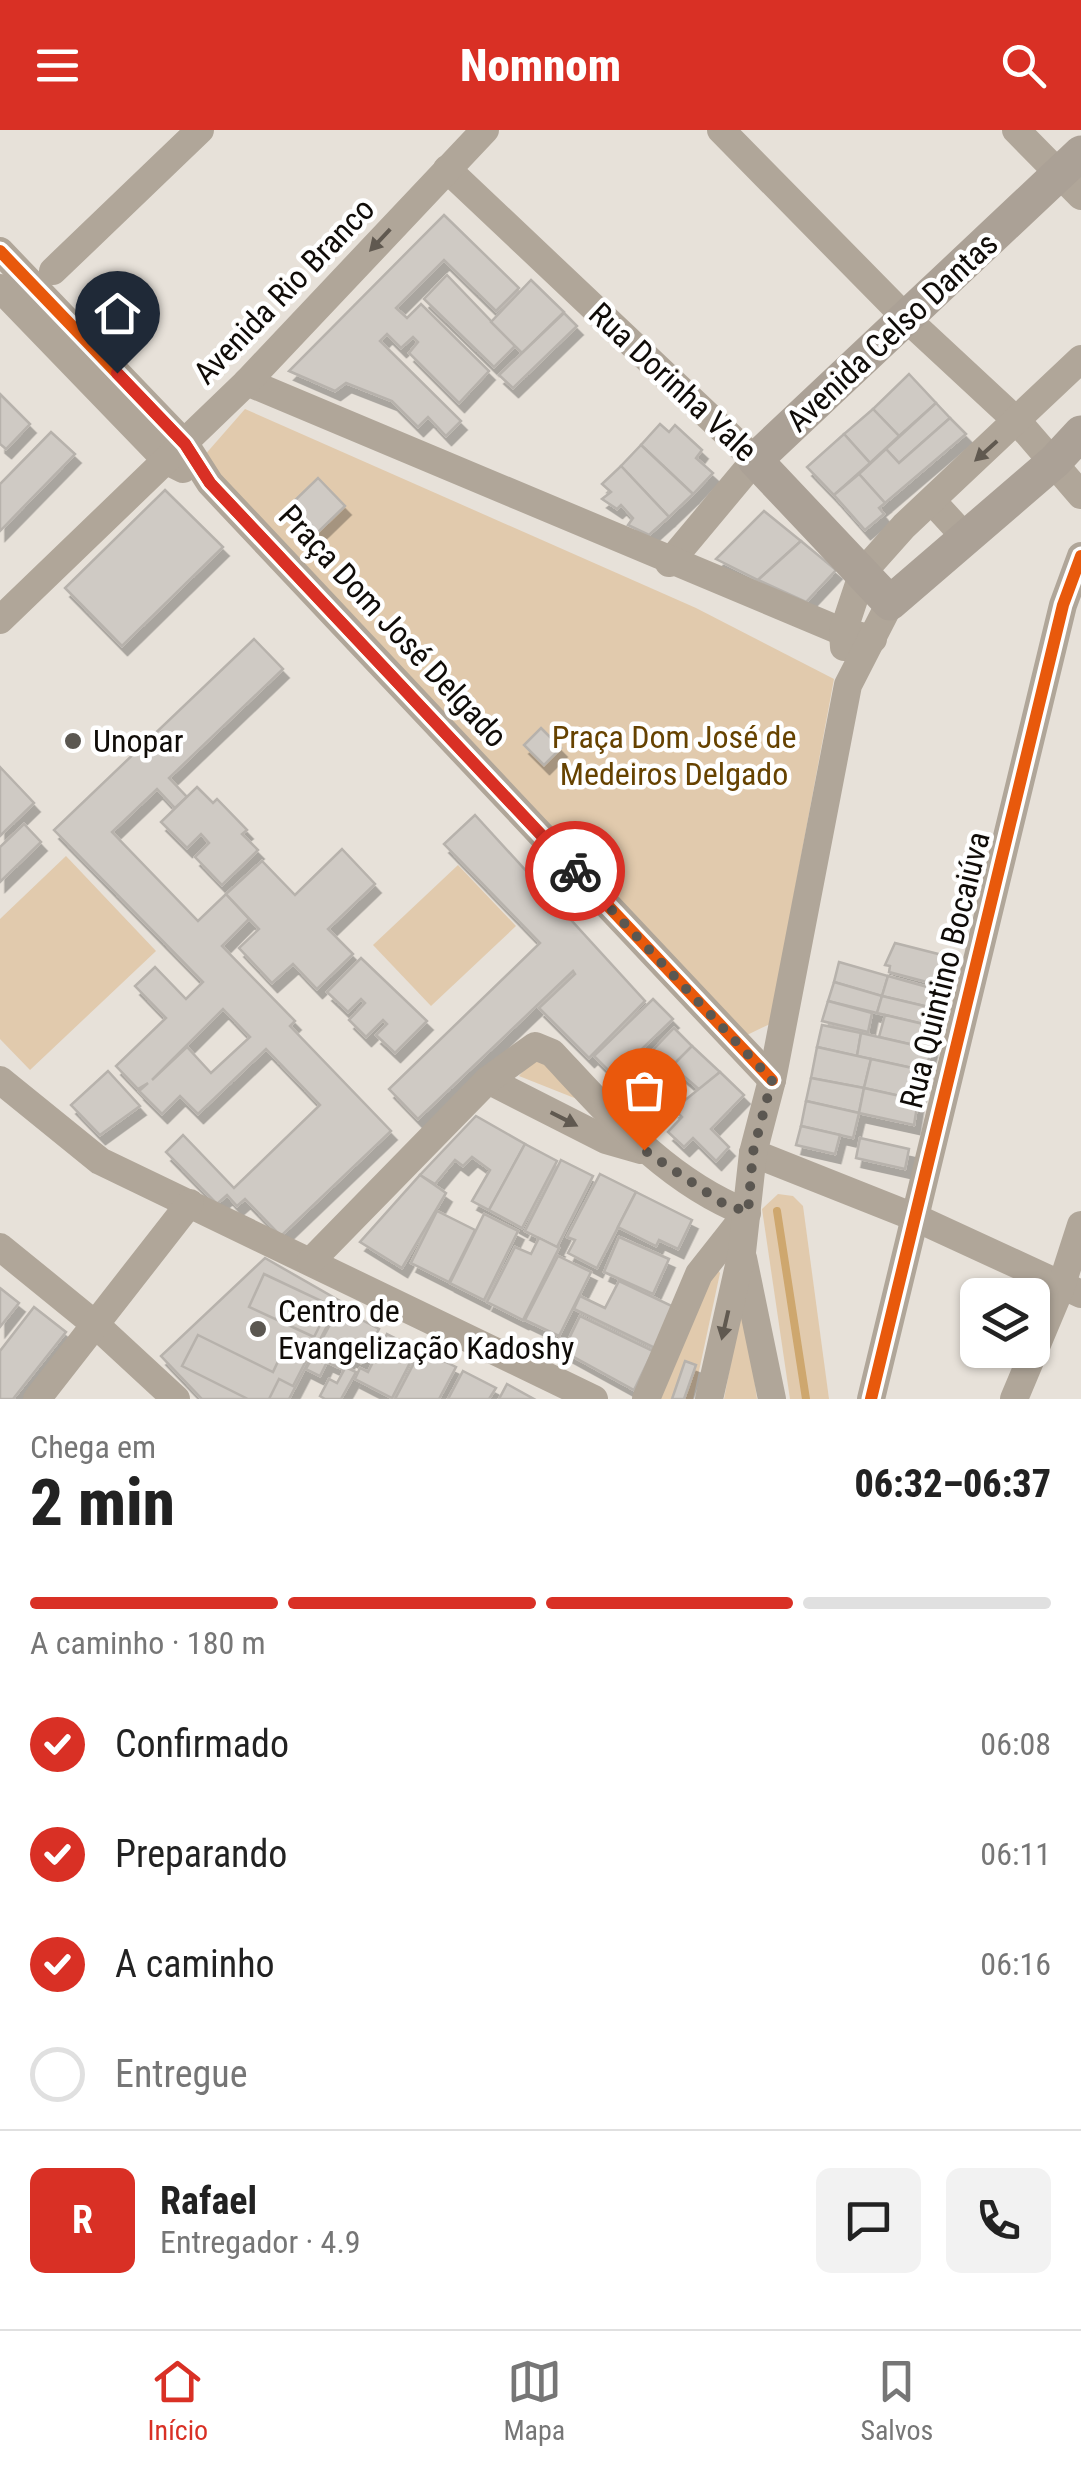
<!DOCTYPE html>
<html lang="pt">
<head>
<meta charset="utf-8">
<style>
	body { margin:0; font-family:"Roboto Condensed",sans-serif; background:#f2f2f2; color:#222; height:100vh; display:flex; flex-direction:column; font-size:38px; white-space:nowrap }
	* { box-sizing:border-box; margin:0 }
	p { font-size:32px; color:#767676 }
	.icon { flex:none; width:55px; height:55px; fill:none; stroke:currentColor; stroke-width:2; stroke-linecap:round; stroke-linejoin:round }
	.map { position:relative; height:1269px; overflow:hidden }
	.sheet { display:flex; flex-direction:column; background:#fff; flex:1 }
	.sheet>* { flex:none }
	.fabs { position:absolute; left:960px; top:1148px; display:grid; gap:20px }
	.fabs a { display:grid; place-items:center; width:90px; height:90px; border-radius:15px; background:#fff; box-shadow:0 2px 8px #0004; font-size:50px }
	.pin { position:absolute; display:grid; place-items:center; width:85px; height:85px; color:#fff; margin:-102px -42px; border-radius:50% 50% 50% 0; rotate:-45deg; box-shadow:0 0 10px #0007 }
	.pin .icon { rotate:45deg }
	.courier { position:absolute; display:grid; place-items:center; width:100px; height:100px; margin:-50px; border:8px solid #d93025; border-radius:50%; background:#fff; color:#222; box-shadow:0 2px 12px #0007 }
	.head em { font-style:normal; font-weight:800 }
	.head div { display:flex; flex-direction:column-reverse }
	.head { display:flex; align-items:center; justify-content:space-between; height:170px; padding:0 30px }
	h1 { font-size:65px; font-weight:800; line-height:75px }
	.bar { display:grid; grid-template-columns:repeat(4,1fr); gap:15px 10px; align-content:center; height:120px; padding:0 30px }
	.bar i { height:12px; border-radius:8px; background:#e0e0e0 }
	.bar .current { background:#d93025 }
	.bar p { grid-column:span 4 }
	.line { display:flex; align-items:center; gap:25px; padding:0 30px; border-top:2px solid #e0e0e0 }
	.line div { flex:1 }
	.round { display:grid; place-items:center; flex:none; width:105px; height:105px; border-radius:15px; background:#f2f2f2 }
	ol { padding:0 30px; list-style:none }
	li { display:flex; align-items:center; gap:30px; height:110px }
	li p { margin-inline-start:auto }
	li .icon { padding:10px; border-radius:50%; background:#d93025; color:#fff; stroke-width:4 }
	li:last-child { color:#767676 }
	li i { width:55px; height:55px; border:5px solid #e0e0e0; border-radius:50% }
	header { display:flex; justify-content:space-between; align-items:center; height:130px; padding:0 30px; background:#d93025; color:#fff; font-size:45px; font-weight:800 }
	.tab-bar { display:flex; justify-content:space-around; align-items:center; height:140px; border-top:2px solid #e0e0e0; background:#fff; font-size:28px; color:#767676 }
	.tab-bar a { display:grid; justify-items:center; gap:5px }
	.tab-bar .current { color:#d93025 }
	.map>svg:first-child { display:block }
</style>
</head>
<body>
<header><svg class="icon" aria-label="menu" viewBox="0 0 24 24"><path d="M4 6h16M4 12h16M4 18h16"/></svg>Nomnom<svg class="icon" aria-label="search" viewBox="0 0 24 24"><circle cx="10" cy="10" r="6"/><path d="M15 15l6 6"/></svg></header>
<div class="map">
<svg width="1081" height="1269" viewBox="0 0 1081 1269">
	<defs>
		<filter id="shadow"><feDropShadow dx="5.5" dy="9" stdDeviation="0" flood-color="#0004"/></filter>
	</defs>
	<rect width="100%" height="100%" fill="#e7e1d9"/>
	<!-- green -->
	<g fill="#e1caad">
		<polygon points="245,279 696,478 834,549 770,894 747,905 196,335"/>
		<polygon points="66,726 156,821 30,940 0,909 0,789"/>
		<polygon points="458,735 516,796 431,876 373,815"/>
		<polygon points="536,926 587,973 519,946"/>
		<polygon points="778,1064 793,1066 803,1076 829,1269 790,1269 762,1079"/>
		<polygon points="717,1138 720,1143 693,1269 660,1269 706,1139"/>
		<polygon points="743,1168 757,1269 724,1269"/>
	</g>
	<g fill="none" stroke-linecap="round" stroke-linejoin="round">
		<!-- stream -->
		<polyline stroke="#cea76e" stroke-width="8" points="777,1081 806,1269"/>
	</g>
	<!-- building -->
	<g fill="#cfcac4" stroke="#b7b2ac" stroke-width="2.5" fill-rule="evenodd" filter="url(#shadow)">
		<polygon points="444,85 519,158 496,181 444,130 396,178 407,188 421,174 489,241 459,273 409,223 418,212 413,207 401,218 387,204 380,211 461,291 446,306 428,287 418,297 392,271 346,253 335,261 289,241"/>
		<polygon points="447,145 515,216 494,237 424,169"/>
		<polygon points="531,150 564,182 522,223 491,192"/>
		<polygon points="564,183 577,196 513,258 499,245"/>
		<polygon points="909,244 936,273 899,306 873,279"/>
		<polygon points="0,264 30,294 6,319 0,314"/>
		<polygon points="936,273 950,288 899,333 886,319"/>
		<polygon points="873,279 899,306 870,333 844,304"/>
		<polygon points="950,288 966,304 885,373 859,344 886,319 899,333"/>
		<polygon points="660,294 669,302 675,295 702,320 696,328 713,343 693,364 641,315"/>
		<polygon points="51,302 75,324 0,401 0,354"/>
		<polygon points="844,304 870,333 834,365 807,337"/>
		<polygon points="641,315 693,364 669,387 621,336"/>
		<polygon points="621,336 669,387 649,405 628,395 633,388 621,375 617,379 602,369 611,362 602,354"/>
		<polygon points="859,344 885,373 879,378 884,384 865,400 834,365"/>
		<polygon points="318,348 345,376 315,405 288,377"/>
		<polygon points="165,360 223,417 122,516 65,458"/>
		<polygon points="764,381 801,411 758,450 716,429"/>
		<polygon points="801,411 836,440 806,472 758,450"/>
		<path d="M254 509 283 539 169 648 187 667 175 678 157 659 112 702 198 791 226 764 249 789 222 816 295 891 290 896 391 1001 281 1106 245 1069 237 1076 227 1065 217 1074 166 1022 183 1005 234 1058 320 975 266 919 198 984 180 966 162 984 139 961 148 953 138 959 116 936 166 888 135 856 155 837 186 869 203 852 54 700ZM223 879 250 907 211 943 187 917 152 950Z"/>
		<polygon points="541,598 561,618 544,635 524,615"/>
		<polygon points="0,637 34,673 0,706"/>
		<polygon points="197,657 213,673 217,669 247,700 242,704 258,720 222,755 195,727 209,713 201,704 187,718 161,692"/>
		<polygon points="475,685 645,871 589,928 539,878 575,844 573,841 418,989 389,959 540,813 444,714"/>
		<polygon points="24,694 41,712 0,752 0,717"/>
		<polygon points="342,719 375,754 328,799 353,824 317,859 293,834 272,853 239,818 259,799 226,764 262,731 295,765"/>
		<polygon points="895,813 950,827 942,856 889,842 890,836 885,835"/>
		<polygon points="361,828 427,891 395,923 376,905 387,894 383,890 366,907 349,890 365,873 361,869 348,882 327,862"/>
		<polygon points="839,832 888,846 882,866 834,852"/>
		<polygon points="888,846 945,862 941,880 882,866"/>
		<polygon points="834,852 882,866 877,883 828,871"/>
		<polygon points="882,866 941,880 936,897 877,883"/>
		<polygon points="653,869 673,889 614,946 594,926"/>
		<polygon points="828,871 872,883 868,902 822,891"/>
		<polygon points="885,885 936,897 931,919 879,907"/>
		<polygon points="822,895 861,903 857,926 817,917"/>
		<polygon points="674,898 692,916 641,969 623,951"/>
		<polygon points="861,903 931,919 926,941 857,926"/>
		<polygon points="692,916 720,942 701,961 672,936"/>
		<polygon points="817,917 871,929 864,958 811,948"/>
		<polygon points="871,929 926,941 918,970 864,958"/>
		<polygon points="108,941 140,976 100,1005 71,975"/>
		<polygon points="720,942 744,965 711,999 729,1017 716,1031 693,1008 684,1017 668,1002 682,987 674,979"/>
		<polygon points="811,948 864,958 859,983 806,971"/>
		<polygon points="864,958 918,970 914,995 859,983"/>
		<polygon points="806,971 859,983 853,1008 801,996"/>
		<polygon points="476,986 525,1014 489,1080 472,1071 490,1040 472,1027 463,1036 455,1030 435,1054 420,1045"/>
		<polygon points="801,996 840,1005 835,1024 796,1015"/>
		<polygon points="860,1008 909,1019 905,1039 856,1028"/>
		<polygon points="525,1014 557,1031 522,1098 489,1080"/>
		<polygon points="561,1030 593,1046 557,1117 525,1101"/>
		<polygon points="600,1044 636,1062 597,1138 568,1123 575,1110 567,1107"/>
		<polygon points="420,1045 446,1063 402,1138 360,1112"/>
		<polygon points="636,1062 692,1090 678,1119 659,1110 656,1116 618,1097"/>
		<polygon points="437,1081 475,1100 449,1152 411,1133"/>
		<polygon points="484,1084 518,1101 484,1170 450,1153"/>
		<polygon points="619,1107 669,1129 653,1164 604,1142"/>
		<polygon points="539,1108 559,1118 523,1190 487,1172 515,1117 531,1124"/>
		<polygon points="558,1126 591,1142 559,1206 525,1190"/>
		<polygon points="265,1128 340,1171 289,1269 202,1269 161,1226"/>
		<polygon points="264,1144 330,1175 314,1207 249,1177"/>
		<polygon points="619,1151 674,1177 655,1218 574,1179 580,1166 605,1178"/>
		<polygon points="0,1158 19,1173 0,1197"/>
		<polygon points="34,1177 66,1202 13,1269 0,1269 0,1221"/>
		<polygon points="339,1178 379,1199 361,1233 350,1227 345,1237 356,1242 341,1269 325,1269 320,1266 329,1249 337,1253 344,1240 327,1232 320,1246 306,1239"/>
		<polygon points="580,1186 653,1221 634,1260 563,1221"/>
		<polygon points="387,1204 417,1219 392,1268 355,1249 360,1238 368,1242"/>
		<polygon points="198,1205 273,1242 288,1210 311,1221 293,1256 279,1249 269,1269 248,1269 182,1236"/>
		<polygon points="421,1220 456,1237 439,1269 395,1269"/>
		<polygon points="685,1231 696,1235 684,1269 672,1269"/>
		<polygon points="463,1241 496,1258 489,1269 448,1269"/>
		<polygon points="507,1254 534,1269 499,1269"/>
	</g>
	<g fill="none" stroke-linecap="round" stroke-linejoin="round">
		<!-- minor -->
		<g stroke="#b0a699" stroke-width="28">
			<polyline points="721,0 907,189 1018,292 1081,365"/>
			<polyline points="1016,0 1081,66"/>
			<polyline points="447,39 755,330 669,433"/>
			<polyline points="0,121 185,314 210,353 772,950"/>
			<polyline points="53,141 200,0"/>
			<polyline points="0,158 167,331 183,339"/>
			<polyline points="247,252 843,502 873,509"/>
			<polyline points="932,371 966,408"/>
			<polyline points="0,490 247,252 485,0"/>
			<polyline points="844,517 843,502 863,442 904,396 1081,229"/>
			<polyline points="0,950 100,1031 594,1269"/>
			<polyline points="488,950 606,1010 641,1020"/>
			<polyline points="753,1023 914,1087 1081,1164"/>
			<polyline points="0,1117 97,1196 176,1269"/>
			<polyline points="743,1128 772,1269"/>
			<path d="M311 1131 488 950 535 916 552 923C610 985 666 1051 747 1083"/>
			<polyline points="37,1269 190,1073"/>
			<polyline points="646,1269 699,1144 744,1087"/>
			<polyline points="709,1269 742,1122 753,1023 772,950 848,555 890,473"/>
			<polyline points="871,1269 1063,475 1081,426"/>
			<polyline points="1014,1269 1061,1157 1081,1095"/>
		</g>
		<!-- major -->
		<polyline stroke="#aba196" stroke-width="35" points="1081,23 755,330 890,473 1055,331 1081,303"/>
		<defs>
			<g id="cycleway">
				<polyline points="0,121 185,314 210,353 772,950"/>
				<polyline points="871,1269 1063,475 1081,426"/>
			</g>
		</defs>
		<!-- cycleway casing -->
		<use href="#cycleway" stroke="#fff" stroke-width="19"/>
		<!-- cycleway -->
		<use href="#cycleway" stroke="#e8590c" stroke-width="12"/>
	</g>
	<!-- one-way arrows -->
	<defs><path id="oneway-solid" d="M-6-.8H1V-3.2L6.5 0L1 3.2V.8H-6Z" transform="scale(2.5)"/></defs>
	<g fill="#605950">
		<use href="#oneway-solid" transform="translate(380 110) rotate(133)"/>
		<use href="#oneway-solid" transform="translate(986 321) rotate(138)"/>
		<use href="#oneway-solid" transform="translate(564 989) rotate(27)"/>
		<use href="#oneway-solid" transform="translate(725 1195) rotate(103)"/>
	</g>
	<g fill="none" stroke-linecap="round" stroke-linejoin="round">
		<!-- done -->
		<polyline stroke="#5b5751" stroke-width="10" stroke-dasharray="0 18" points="575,741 772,950 753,1022 748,1082 724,1074 644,1020"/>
		<!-- route -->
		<polyline stroke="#d93025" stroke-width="12" points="117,243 185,314 210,353 575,741"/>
	</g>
	<!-- markers -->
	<g fill="#5b5751" stroke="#fff" stroke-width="4">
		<circle cx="73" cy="611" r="10"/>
		<circle cx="258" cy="1199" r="10"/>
	</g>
	<g text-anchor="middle" stroke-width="9" stroke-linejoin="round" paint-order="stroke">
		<!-- street labels -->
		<g font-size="32" fill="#100c08" stroke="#fff">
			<text transform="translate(284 161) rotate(-46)" y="11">Avenida Rio Branco</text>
			<text transform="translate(892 202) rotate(-43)" y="11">Avenida Celso Dantas</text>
			<text transform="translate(673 252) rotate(43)" y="11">Rua Dorinha Vale</text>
			<text transform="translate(393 496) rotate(47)" y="11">Praça Dom José Delgado</text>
			<text transform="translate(945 840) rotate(-76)" y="11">Rua Quintino Bocaiúva</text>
		</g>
		<!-- park labels -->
		<g font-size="32" fill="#664200" stroke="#fff">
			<text x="674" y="618">Praça Dom José de<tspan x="674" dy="37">Medeiros Delgado</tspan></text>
		</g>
		<!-- poi labels -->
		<g font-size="32" fill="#100c08" stroke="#fff" text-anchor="start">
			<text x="93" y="622">Unopar</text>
			<text x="278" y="1192">Centro de<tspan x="278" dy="37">Evangelização Kadoshy</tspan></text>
		</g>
	</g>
</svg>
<div class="fabs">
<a><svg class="icon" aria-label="layers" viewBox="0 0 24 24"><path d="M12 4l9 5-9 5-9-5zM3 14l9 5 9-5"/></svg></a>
</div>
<div class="pin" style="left:644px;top:1020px;background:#ea580c"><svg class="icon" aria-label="bag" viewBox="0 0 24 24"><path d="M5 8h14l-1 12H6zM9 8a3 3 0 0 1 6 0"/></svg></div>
<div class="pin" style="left:117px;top:243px;background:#1f2937"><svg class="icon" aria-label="home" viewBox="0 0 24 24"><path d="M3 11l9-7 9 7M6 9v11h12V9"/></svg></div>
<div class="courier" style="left:575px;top:741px"><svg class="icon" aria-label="bike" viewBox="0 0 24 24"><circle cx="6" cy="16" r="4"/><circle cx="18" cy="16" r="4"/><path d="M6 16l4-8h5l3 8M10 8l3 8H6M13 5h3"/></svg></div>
</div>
<section class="sheet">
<div class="head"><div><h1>2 min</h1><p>Chega em</p></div><em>06:32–06:37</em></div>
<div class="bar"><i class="current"></i><i class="current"></i><i class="current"></i><i></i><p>A caminho · 180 m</p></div>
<ol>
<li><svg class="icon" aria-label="check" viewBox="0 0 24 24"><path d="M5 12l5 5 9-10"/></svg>Confirmado<p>06:08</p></li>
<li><svg class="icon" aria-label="check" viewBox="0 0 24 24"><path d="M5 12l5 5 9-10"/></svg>Preparando<p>06:11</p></li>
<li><svg class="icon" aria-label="check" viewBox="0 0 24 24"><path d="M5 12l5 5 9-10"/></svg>A caminho<p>06:16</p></li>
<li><i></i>Entregue</li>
</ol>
<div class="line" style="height:180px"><b class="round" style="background:#d93025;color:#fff">R</b><div><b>Rafael</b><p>Entregador · 4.9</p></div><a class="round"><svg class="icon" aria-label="chat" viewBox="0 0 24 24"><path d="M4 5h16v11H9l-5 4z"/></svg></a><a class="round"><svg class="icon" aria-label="phone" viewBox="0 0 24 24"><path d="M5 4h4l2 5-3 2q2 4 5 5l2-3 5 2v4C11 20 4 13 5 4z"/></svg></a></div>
</section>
<nav class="tab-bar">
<a class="current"><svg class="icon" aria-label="home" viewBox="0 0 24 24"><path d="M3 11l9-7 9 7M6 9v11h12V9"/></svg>Início</a>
<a><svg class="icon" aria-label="map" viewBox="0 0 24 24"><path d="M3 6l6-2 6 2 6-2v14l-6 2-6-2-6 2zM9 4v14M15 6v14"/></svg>Mapa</a>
<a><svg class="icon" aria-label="saved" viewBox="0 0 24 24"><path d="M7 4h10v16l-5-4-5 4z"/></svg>Salvos</a>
</nav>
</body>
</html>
